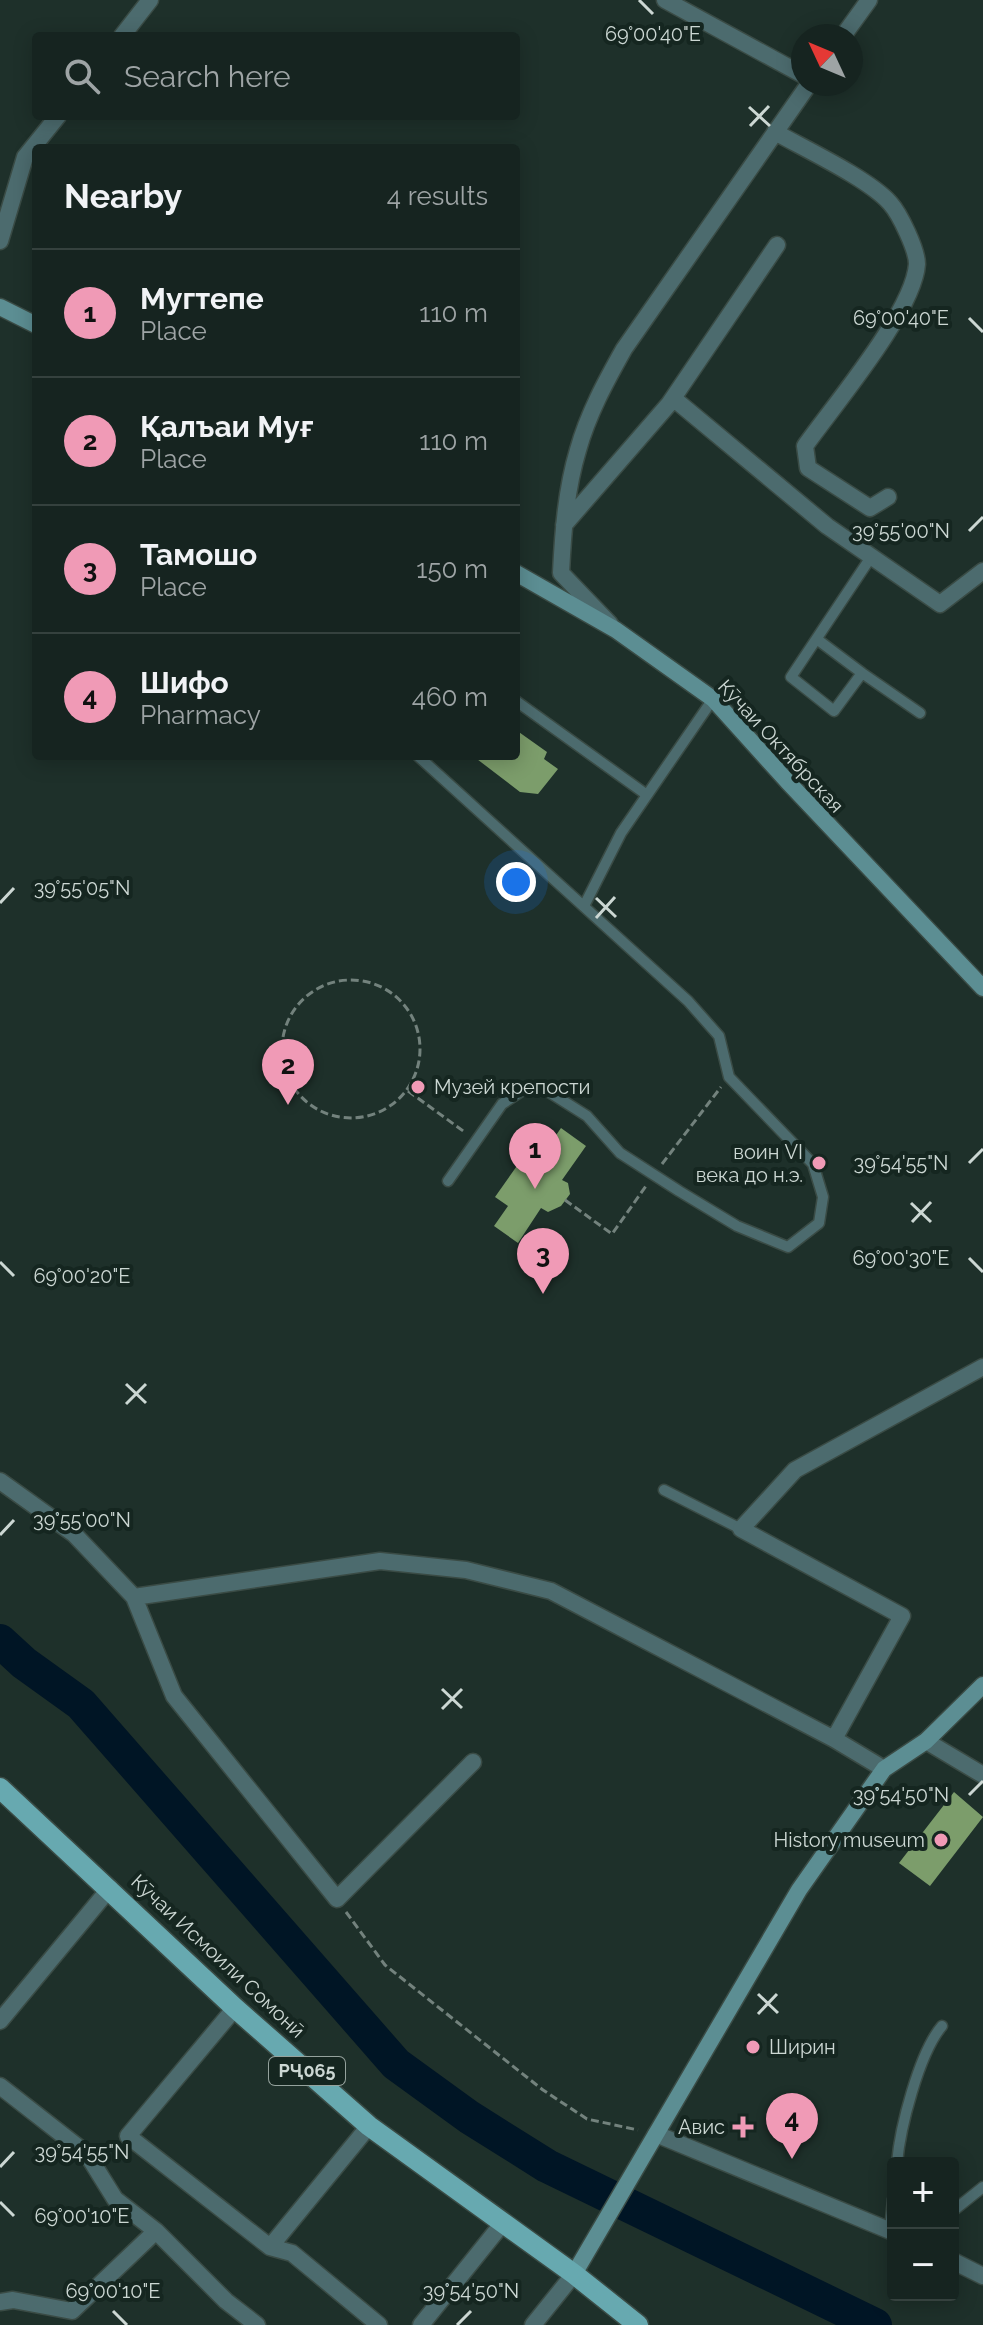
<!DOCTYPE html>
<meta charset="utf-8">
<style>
body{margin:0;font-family:Raleway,sans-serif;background:#23302d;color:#f1f3f6}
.controls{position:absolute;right:24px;bottom:24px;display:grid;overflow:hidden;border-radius:8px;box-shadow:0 4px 20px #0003}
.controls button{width:72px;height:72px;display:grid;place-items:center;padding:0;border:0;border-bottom:2px solid #35413e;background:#162420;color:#f1f3f6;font:40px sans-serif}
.compass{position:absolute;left:791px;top:24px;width:72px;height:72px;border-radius:50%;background:#162420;box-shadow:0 4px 20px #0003;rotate:314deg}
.you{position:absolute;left:516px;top:882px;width:28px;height:28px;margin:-20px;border:6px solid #fff;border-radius:50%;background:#1a73e8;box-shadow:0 0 0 12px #1a73e833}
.badge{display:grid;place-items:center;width:52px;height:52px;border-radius:50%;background:#f09ab6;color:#111;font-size:26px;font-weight:700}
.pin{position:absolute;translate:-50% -66px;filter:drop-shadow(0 2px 4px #0008)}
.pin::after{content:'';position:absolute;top:42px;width:28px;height:24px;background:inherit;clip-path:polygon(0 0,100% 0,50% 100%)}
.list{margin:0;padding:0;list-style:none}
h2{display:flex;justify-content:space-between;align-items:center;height:104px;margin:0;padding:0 32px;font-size:34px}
h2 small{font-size:26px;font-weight:400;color:#9ea4a5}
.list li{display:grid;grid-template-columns:52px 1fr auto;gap:24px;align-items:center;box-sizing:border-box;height:128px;padding:0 32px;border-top:2px solid #35413e}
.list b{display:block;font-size:30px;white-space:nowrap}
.list p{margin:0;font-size:26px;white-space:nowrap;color:#9ea4a5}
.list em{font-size:26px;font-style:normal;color:#9ea4a5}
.icon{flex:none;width:44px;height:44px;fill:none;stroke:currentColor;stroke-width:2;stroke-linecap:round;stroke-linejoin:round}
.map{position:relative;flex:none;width:983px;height:2325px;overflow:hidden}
.search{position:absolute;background:#162420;box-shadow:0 4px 20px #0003;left:32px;top:32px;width:488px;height:88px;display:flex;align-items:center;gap:20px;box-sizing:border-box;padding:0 28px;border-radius:8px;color:#9ea4a5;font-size:30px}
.panel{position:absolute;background:#162420;box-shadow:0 4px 20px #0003;left:32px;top:144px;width:488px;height:616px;border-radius:8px}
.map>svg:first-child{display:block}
</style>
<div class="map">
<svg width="983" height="2325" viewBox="0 0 983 2325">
<rect width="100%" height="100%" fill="#1e302a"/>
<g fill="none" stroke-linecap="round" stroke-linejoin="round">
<path stroke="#001525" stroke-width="34" d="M0,1641L24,1663L81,1704L396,2064L469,2117L547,2166L875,2325"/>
</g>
<path fill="#7c9d6b" d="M516,730L547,752L544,759L558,769L538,794L520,792L473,756H516Z
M561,1128L586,1146L562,1180L568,1183L570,1194L561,1206L548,1212L541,1208L518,1243L494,1226L508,1206L495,1197L531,1146L543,1154Z
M954,1792L983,1817L930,1886L899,1863Z"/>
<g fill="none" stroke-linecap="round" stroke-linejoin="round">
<g stroke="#3a4b45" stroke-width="13">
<path id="lane" d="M871,557L791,677L834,711L862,673L920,713
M818,640L862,673
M516,701L647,795
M418,756L688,1001L719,1036L729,1077L813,1164L823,1197L819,1223L788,1247L737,1226L679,1191L620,1153L587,1116L549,1092L526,1088L502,1104L448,1181
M584,906L621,833L713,699
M664,1490L741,1529
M897,2163C900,2128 919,2053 942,2026
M953,2211L983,2187
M890,2231L893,2199"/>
</g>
<g stroke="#3a4b45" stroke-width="19">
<path id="street" d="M665,0L803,75
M122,36L150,0
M843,36L869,0
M775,132C805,149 869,179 890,203C900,214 917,250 917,264C914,311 834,405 805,446L808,468L870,508L888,497
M0,241L25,157L58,116
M673,398L827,526L940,604L983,571
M564,525L669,404L777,245
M610,624L561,573C563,532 566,490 578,450C588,414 606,381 624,349L809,84
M0,1481L74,1534L134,1597L174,1696L337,1899L473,1762
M134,1597L380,1561L466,1570L551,1591L834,1739L884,1769
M834,1739L902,1616L741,1529L795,1470L983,1367
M926,1741L983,1775
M235,2008L128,2136L270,2247
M0,2021L110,1888
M0,2086L87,2154L115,2199L156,2231L226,2301L257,2325
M369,2126L270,2247L292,2253L379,2325
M656,2134L893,2232
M953,2261L983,2276
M0,2302L13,2300L72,2311
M72,2311L156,2231
M421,2325L502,2224
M533,2325L574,2274"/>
</g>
<g stroke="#3a4b45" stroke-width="19">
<path id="secondary" d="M0,307L36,325
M516,573L616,630L713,699L787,781L983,988
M574,2274L799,1890L884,1769L926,1741L983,1685"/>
</g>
<g stroke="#3a4b45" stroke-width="23">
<path id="primary" d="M0,1788L235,2008L369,2126L574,2274L638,2325"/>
</g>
<path stroke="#73827d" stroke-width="3" stroke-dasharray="8 4" stroke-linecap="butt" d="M282 1049a69 69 0 1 1 138 0a69 69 0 1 1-138 0Z
M408,1091L466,1133
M662,1164L721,1087
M565,1200L612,1234L646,1186
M346,1912L385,1965L543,2090L587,2119L638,2130"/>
<use href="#lane" stroke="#4c6b6e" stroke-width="10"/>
<use href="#street" stroke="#4c6b6e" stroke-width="16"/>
<use href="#secondary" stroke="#5c8e93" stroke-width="16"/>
<use href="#primary" stroke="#67a9b0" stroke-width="20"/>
</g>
<path fill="none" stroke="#ccd7d3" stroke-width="3" d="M639,0L653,14M749,107L770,126M750,126L769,106M969,318L983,332M969,531L983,517M596,898L616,917M0,903L14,888M596,918L615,897M969,1163L983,1149M911,1203L931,1222M912,1222L931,1202M969,1258L983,1272M0,1262L14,1276M126,1384L146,1403M126,1404L146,1384M0,1535L14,1520M442,1689L462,1708M442,1709L462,1689M969,1795L983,1781M758,1994L778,2013M758,2014L777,1994M0,2167L14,2152M0,2202L14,2216M113,2311L127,2325M457,2325L471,2311"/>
<g fill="#f09ab6" stroke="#152620" stroke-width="3">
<circle cx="418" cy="1087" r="8"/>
<circle cx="819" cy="1163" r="8"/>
<circle cx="941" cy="1840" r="8"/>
<circle cx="753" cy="2047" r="8"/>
<path d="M739 2115h8v8h8v8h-8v8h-8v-8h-8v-8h8z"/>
</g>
<g text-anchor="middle" stroke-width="8" stroke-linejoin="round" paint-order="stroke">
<rect fill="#152620" stroke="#95a29d" stroke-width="2" x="269" y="2057" width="76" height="28" rx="6"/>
<g font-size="18" font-weight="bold" fill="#ccd7d3">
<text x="307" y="2077">РҶ065</text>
</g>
<g font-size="20" fill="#ccd7d3" stroke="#152620">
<text transform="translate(781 746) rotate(47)" y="7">Кӯчаи Октябрская</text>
<text transform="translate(218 1956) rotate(43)" y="7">Кӯчаи Исмоили Сомонӣ</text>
</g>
<g font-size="20" fill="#ccd7d3" stroke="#152620" text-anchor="end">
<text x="434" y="1094" text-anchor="start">Музей крепости</text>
<text x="803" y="1159">воин VI<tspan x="803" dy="23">века до н.э.</tspan></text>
<text x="925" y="1847">History museum</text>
<text x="769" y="2054" text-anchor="start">Ширин</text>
<text x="725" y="2134">Авис</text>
</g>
</g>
<g font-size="20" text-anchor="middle" fill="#ccd7d3" stroke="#152620" stroke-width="8" stroke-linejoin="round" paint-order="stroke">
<text x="653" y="41">69°00'40"E</text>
<text x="901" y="325">69°00'40"E</text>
<text x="901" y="538">39°55'00"N</text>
<text x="82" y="895">39°55'05"N</text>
<text x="901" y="1170">39°54'55"N</text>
<text x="901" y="1265">69°00'30"E</text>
<text x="82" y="1283">69°00'20"E</text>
<text x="82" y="1527">39°55'00"N</text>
<text x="901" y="1802">39°54'50"N</text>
<text x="82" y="2159">39°54'55"N</text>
<text x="82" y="2223">69°00'10"E</text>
<text x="471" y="2298">39°54'50"N</text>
<text x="113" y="2298">69°00'10"E</text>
</g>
</svg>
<div class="controls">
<button>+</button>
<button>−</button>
</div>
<svg class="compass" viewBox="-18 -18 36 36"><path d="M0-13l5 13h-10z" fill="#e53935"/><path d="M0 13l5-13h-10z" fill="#9ea4a5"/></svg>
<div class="you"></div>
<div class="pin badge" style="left:535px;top:1189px">1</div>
<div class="pin badge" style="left:288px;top:1105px">2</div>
<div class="pin badge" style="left:543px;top:1294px">3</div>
<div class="pin badge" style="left:792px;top:2159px">4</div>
<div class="search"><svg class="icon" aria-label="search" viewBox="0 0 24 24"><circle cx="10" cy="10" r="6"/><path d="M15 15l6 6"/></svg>Search here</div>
<section class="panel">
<h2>Nearby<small>4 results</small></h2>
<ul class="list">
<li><span class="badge">1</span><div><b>Мугтепе</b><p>Place</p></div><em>110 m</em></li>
<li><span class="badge">2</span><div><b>Қалъаи Муғ</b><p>Place</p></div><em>110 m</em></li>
<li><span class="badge">3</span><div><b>Тамошо</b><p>Place</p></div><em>150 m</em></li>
<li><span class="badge">4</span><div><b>Шифо</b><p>Pharmacy</p></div><em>460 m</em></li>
</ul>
</section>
</div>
